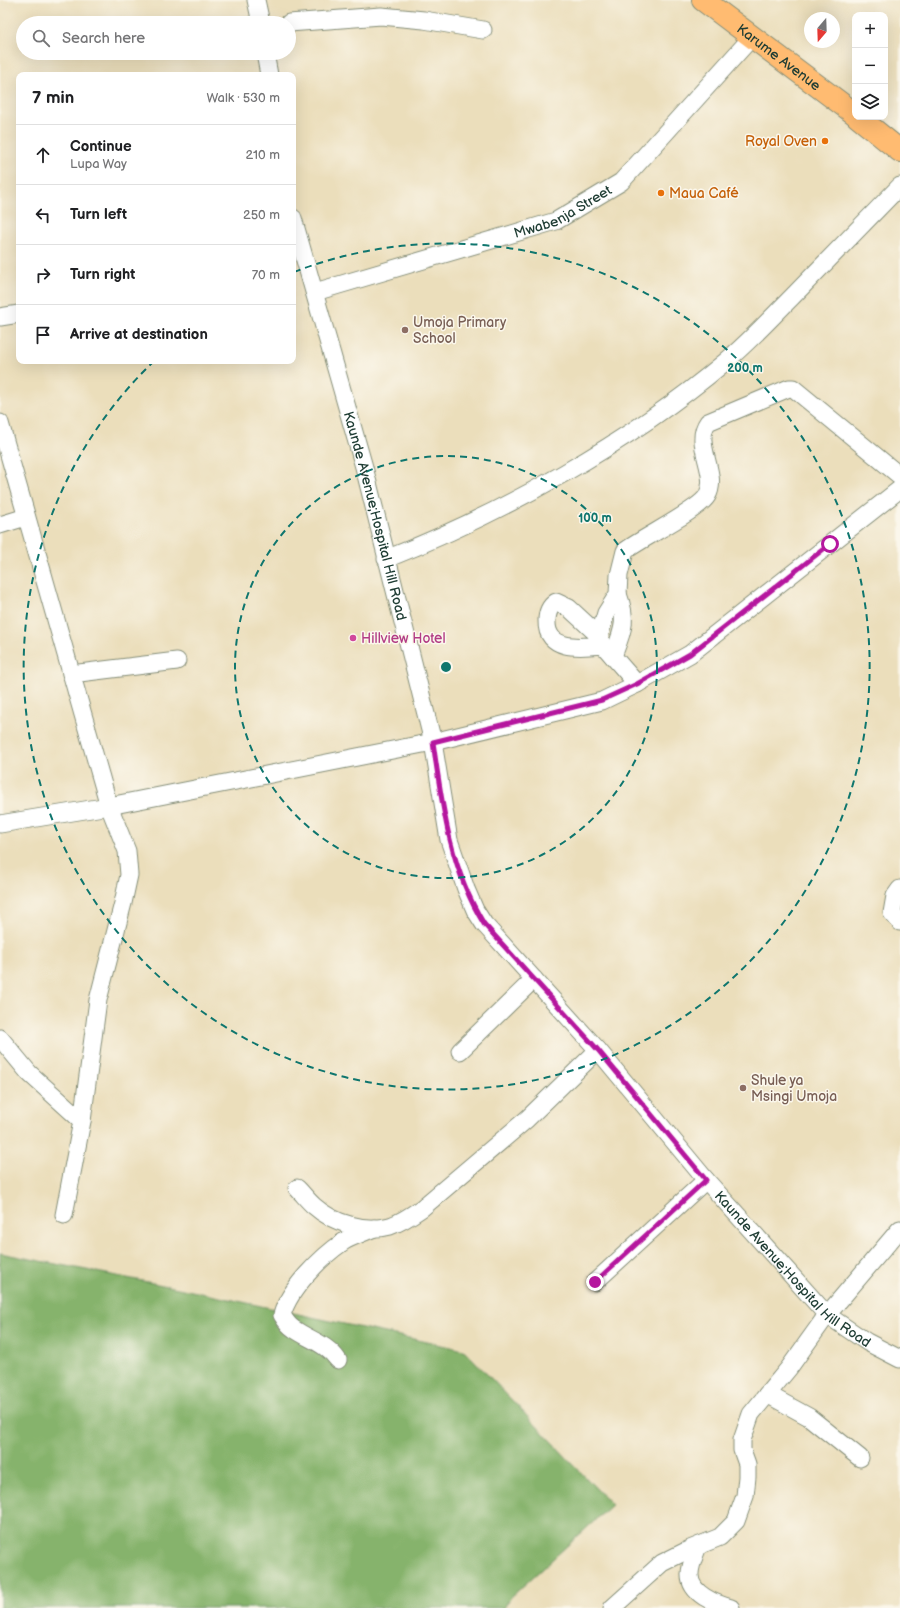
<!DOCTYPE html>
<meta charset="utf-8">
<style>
body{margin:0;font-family:"Balsamiq Sans",sans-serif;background:#f6f6f6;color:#202124}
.controls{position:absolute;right:12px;top:12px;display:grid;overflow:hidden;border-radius:8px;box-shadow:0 4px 16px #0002}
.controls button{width:36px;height:36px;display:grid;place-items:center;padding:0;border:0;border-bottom:1px solid #e0e0e0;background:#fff;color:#202124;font:20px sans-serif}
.compass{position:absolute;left:804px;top:12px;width:36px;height:36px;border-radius:50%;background:#fff;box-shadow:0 4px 16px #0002;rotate:199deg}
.stop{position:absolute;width:12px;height:12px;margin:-9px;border:3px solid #b5179e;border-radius:50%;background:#fff}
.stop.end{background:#b5179e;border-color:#fff;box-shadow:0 1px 4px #0008}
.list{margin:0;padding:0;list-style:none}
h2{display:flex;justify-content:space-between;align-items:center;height:52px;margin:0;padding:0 16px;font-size:17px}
h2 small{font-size:13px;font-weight:400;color:#757577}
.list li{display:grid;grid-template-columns:26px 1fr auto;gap:12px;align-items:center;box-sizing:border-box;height:60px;padding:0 16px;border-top:1px solid #e0e0e0}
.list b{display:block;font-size:15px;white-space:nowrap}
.list p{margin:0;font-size:13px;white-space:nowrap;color:#757577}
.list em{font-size:13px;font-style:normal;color:#757577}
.icon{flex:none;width:22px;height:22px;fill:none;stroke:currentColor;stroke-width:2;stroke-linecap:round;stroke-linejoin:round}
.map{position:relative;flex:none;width:900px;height:1608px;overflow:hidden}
.search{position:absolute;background:#fff;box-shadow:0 4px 16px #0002;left:16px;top:16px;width:280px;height:44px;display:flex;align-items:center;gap:10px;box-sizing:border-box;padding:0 14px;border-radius:22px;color:#757577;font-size:15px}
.panel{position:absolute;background:#fff;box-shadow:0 4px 16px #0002;left:16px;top:72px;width:280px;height:292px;border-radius:8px}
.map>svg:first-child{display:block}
</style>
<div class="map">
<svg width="900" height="1608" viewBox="0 0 900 1608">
<rect width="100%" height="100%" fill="#fbf7ec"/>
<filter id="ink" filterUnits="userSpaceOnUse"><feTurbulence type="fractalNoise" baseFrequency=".025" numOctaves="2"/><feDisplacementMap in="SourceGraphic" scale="8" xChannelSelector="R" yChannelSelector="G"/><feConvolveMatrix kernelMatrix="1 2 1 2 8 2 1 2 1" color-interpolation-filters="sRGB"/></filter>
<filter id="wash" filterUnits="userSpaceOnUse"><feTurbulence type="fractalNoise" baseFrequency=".012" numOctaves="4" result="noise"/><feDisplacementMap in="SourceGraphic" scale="16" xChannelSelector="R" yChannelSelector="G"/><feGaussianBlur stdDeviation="0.9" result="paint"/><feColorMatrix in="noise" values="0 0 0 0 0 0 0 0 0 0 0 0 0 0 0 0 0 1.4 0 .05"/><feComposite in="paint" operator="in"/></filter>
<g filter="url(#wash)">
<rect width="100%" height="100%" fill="#ebdebb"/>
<path fill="#86b36c" stroke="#527850" d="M0,1253L178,1288L464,1350L612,1505L511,1597L504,1608H0Z"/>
</g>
<g filter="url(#ink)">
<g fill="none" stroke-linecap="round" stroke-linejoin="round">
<g stroke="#858e78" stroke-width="19">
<g id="minor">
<path d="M256,0L261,23"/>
<path d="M289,23L381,16L424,20L483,30"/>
<path d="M265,53L269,75"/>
<path id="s1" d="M293,218L364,467L433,742L449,840L466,889L475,910L484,924L598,1050L706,1180L827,1315L867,1342L900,1359"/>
<path id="s2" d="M315,292L556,221L621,182L752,37"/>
<path d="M0,317L19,314"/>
<path d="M0,423L109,806L127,851L129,875L123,903L98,1000L82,1121L64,1215"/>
<path d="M0,525L26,517"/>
<path d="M386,559C503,513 629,443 725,362C749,342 770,319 792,297C828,260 864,223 900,186"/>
<path d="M599,637L606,613L618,594L619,575L625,551C642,538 699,510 707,496C720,474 692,444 708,422L789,388H793L900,476"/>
<path d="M603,645C582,647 546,652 547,621C547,613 550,606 556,602L569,608L595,632L603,645L637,684"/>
<path d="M613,656C623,630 628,621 618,594"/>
<path d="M71,674L177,661"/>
<path d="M0,824L109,806L433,742L602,701L637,684L690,654L900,489"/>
<path d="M900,889L895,896L892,913L900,922"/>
<path d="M0,1038L29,1073L82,1121"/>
<path d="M460,1051L534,979"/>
<path d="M297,1188C303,1194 308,1201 314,1206C333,1223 365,1233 390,1226C402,1222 412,1215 422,1208L527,1119L598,1050"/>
<path d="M595,1282L706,1180"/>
<path d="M338,1360C327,1344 310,1340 294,1329C289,1326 285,1320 282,1315C289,1289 321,1257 343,1242C352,1236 364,1233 374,1228"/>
<path d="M767,1394L809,1417L860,1458"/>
<path d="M698,1546C695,1555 690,1565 690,1574C689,1594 716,1604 731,1608"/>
<path d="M612,1608L662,1563L690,1549L720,1537L736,1521L745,1496L747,1477V1464L742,1450V1440L751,1414L789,1368L827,1315L900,1229"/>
</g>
</g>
<g stroke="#858e78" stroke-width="24">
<g id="major">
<path id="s3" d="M703,0L855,114"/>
<path d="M858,117L900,151"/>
</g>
</g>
<use href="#minor" stroke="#fff" stroke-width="17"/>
<use href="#major" stroke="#ffbb71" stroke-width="22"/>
</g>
</g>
<g fill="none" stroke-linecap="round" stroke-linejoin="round" filter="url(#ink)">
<path stroke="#b5179e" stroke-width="5" d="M595,1282L706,1180L598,1050L484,924C450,869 442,805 433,742L602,700L637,684L690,654L830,544"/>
</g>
<g fill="none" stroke="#0f766e" stroke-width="2" stroke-dasharray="7 5">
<circle cx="446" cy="667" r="211"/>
<path d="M294 272A423 423 0 1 1 152 363"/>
</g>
<g fill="#e8710a" stroke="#fbf7ec" stroke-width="1.5">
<circle cx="825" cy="141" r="4"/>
<circle cx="661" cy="193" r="4"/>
</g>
<g fill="#8d6e63" stroke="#fbf7ec" stroke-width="1.5">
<circle cx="405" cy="330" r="4"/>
<circle cx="743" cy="1088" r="4"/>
</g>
<circle fill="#d1479c" stroke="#fbf7ec" stroke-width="1.5" cx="353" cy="638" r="4"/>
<g text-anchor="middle" stroke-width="3" stroke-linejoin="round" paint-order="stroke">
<g font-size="14" fill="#1f3d34" stroke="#fbf7ec">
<text dy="5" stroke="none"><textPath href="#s3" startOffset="95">Karume Avenue</textPath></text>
<text dy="5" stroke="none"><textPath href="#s2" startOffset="261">Mwabenja Street</textPath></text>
<text dy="5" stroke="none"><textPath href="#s1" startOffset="309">Kaunde Avenue;Hospital Hill Road</textPath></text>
<text dy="5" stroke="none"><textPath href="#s1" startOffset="1197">Kaunde Avenue;Hospital Hill Road</textPath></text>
</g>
<g font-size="14" fill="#c56008" stroke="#fbf7ec" text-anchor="end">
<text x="817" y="146">Royal Oven</text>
<text x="669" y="198" text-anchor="start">Maua Café</text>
</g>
<g font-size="14" fill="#785e54" stroke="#fbf7ec" text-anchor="start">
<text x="413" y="327">Umoja Primary<tspan x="413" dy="16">School</tspan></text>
<text x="751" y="1085">Shule ya<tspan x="751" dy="16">Msingi Umoja</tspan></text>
</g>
<g font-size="14" fill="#b23c85" stroke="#fbf7ec" text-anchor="start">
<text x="361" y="643">Hillview Hotel</text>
</g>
</g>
<circle cx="446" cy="667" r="6" fill="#0f766e" stroke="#fbf7ec" stroke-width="2"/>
<g font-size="12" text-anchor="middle" font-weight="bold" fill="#0f766e" stroke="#fbf7ec" stroke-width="3" stroke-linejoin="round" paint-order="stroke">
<text x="745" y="372">200 m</text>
<text x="595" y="522">100 m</text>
</g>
</svg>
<div class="controls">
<button>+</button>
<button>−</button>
<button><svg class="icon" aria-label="layers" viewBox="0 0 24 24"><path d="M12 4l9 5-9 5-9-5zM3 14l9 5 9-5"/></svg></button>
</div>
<svg class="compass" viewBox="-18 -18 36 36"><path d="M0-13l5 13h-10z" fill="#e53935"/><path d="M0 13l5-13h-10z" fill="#757577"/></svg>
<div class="stop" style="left:830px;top:544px"></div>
<div class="stop end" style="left:595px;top:1282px"></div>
<div class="search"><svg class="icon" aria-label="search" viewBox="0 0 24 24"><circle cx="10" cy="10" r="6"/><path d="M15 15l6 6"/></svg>Search here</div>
<section class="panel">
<h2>7 min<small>Walk · 530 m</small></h2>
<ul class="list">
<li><svg class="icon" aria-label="ahead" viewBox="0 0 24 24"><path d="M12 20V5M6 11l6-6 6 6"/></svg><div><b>Continue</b><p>Lupa Way</p></div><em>210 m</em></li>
<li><svg class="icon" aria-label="left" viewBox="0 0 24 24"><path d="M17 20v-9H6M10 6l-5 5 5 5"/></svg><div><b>Turn left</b></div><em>250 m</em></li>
<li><svg class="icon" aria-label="right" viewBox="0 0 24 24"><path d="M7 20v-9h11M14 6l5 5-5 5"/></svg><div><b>Turn right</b></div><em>70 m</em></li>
<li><svg class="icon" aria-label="arrive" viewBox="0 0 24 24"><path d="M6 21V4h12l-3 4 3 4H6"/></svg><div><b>Arrive at destination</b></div></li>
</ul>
</section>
</div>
